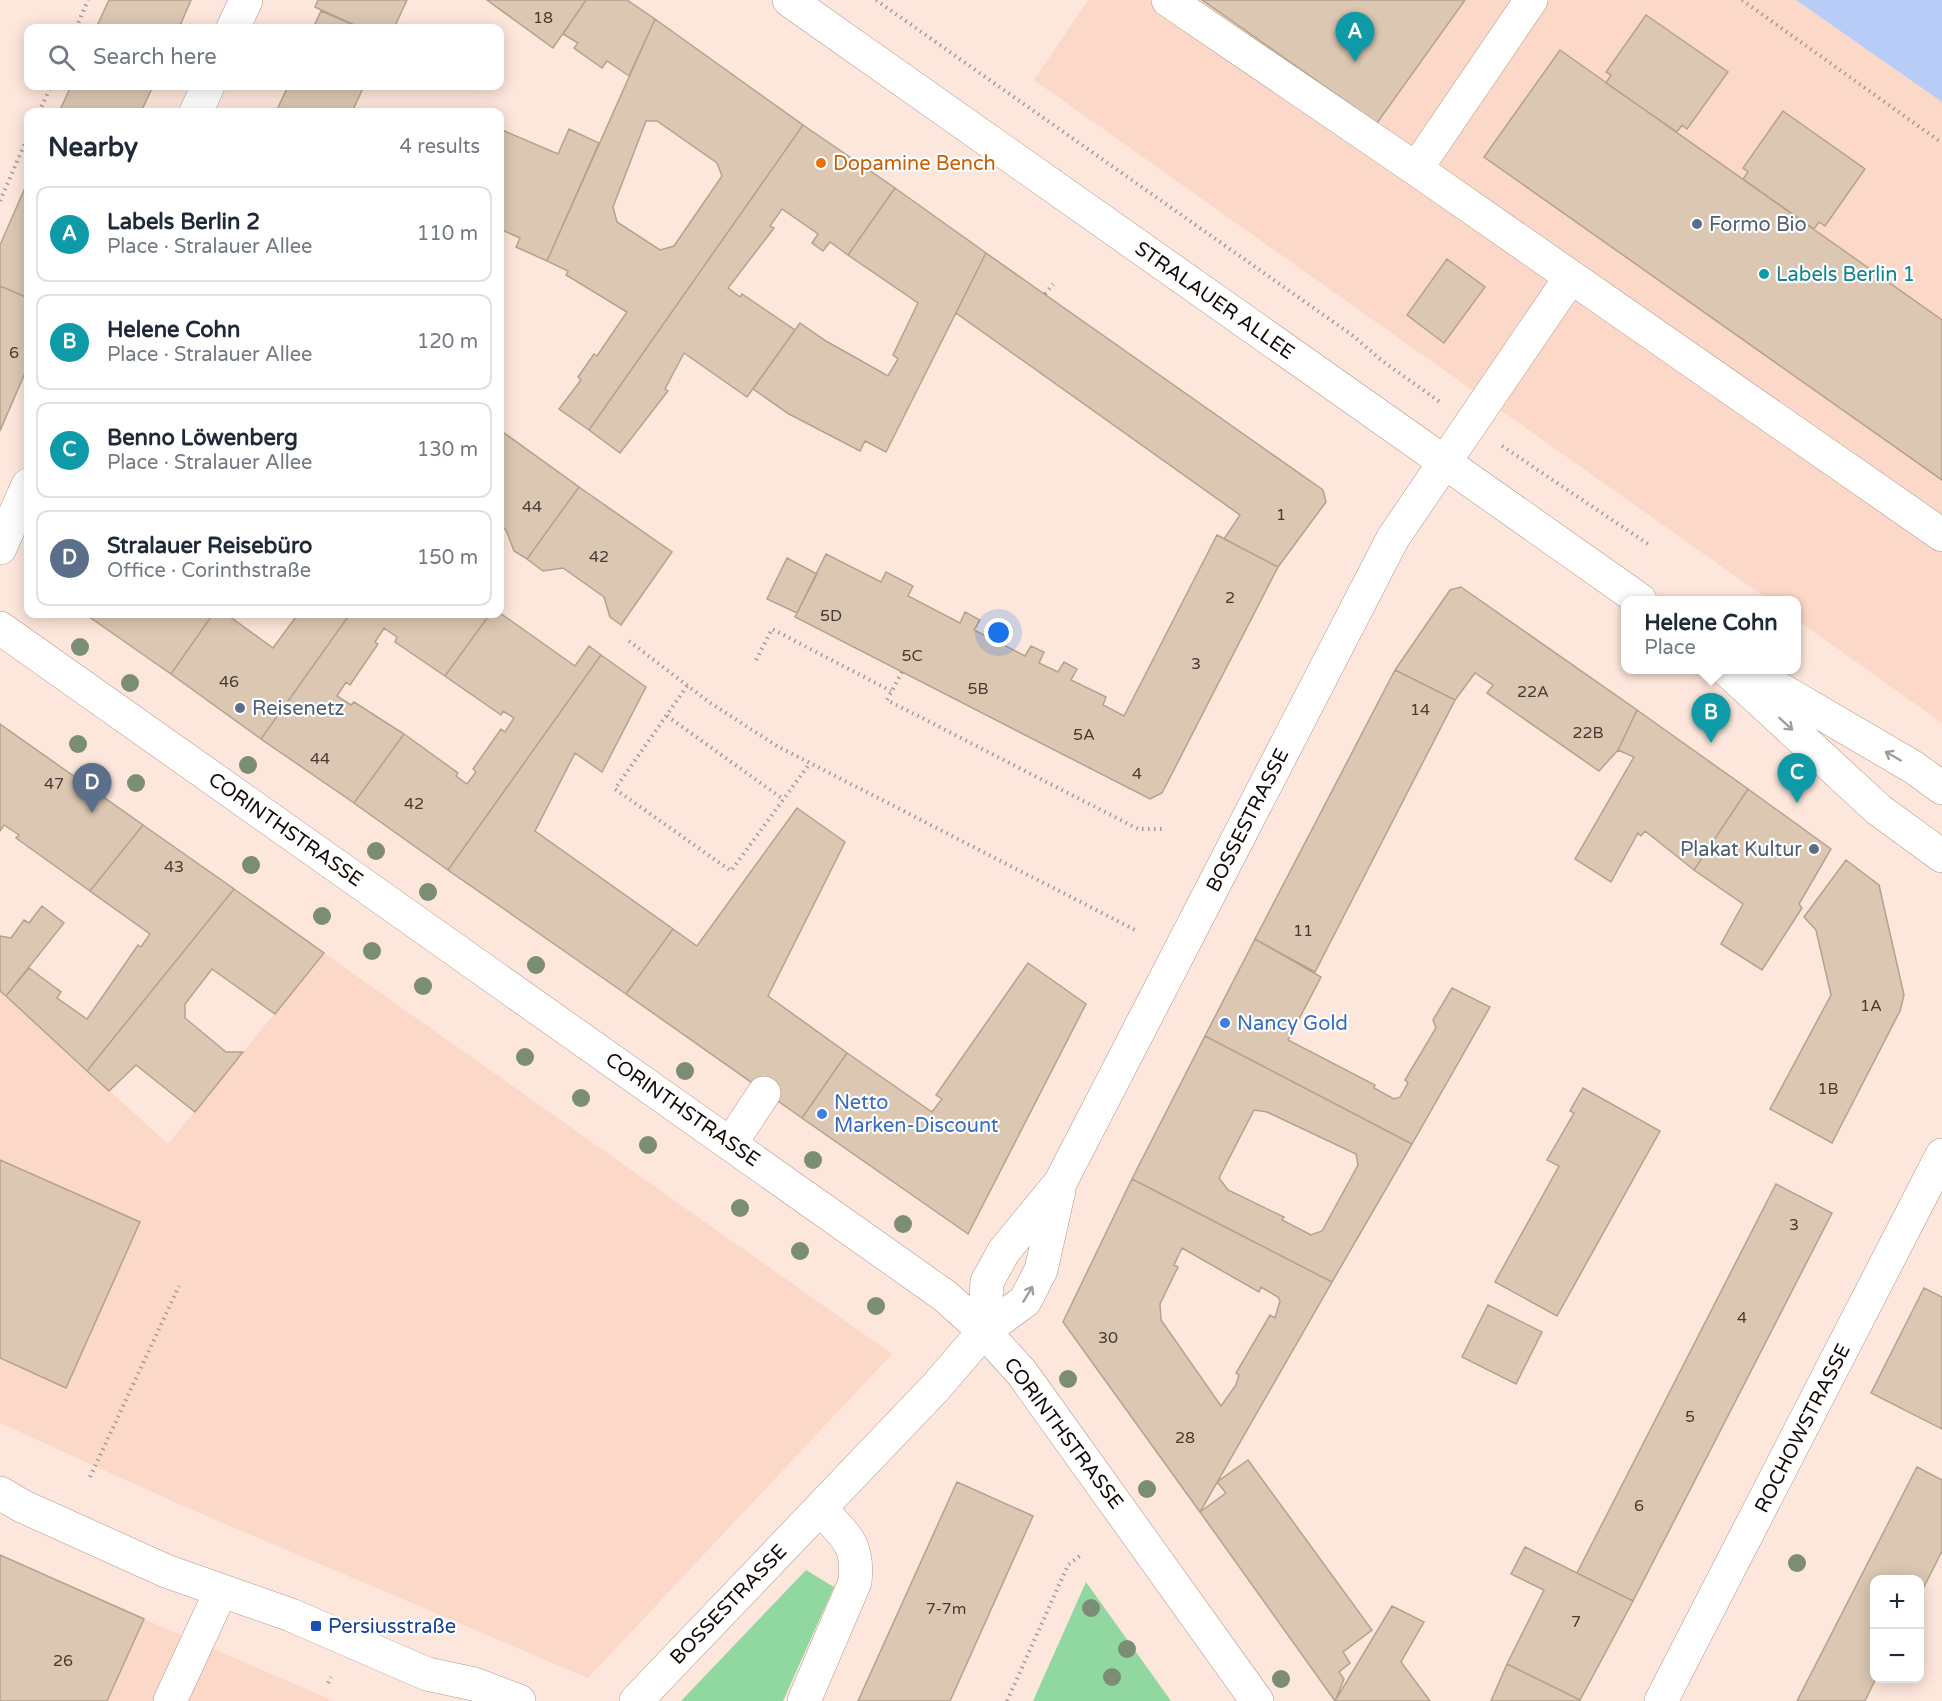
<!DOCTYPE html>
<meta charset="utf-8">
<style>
body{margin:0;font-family:"Varela Round",sans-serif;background:#f2f2f3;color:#1f2937}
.controls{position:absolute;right:18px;bottom:18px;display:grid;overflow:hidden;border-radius:12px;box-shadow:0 3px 15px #0003}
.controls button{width:54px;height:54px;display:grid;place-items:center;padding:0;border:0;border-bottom:2px solid #e0e1e3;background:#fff;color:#1f2937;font:30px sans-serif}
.you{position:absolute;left:999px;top:633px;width:21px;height:21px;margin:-15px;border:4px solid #fff;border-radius:50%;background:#1a73e8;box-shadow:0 0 0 9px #1a73e833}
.badge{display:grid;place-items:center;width:39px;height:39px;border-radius:50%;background:#ea580c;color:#fff;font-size:20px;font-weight:700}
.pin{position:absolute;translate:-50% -50px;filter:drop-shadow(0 2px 3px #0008)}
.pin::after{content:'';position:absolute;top:32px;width:21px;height:18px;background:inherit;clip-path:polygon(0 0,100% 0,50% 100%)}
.popup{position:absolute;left:1621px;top:596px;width:180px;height:78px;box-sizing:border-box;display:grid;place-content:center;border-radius:12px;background:#fff;filter:drop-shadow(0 2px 4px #0005);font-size:20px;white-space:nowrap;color:#747a83}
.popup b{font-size:22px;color:#1f2937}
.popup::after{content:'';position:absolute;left:50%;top:100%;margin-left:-12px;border:12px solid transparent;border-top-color:#fff}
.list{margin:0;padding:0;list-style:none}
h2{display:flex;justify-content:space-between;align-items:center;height:78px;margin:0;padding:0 24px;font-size:26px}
h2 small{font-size:20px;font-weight:400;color:#747a83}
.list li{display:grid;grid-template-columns:39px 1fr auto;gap:18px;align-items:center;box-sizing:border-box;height:96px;margin:0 12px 12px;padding:0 12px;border:2px solid #e0e1e3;border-radius:12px}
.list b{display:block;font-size:22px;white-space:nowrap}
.list p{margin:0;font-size:20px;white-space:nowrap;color:#747a83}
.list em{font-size:20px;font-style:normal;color:#747a83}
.icon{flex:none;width:33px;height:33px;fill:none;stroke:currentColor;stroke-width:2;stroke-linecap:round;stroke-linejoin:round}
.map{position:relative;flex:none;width:1942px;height:1701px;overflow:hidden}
.search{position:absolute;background:#fff;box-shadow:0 3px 15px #0003;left:24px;top:24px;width:480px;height:66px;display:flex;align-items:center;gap:15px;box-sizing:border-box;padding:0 21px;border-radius:12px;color:#747a83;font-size:22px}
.panel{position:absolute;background:#fff;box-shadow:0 3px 15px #0003;left:24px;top:108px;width:480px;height:510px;border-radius:12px}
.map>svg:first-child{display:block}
</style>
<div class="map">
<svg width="1942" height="1701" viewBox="0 0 1942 1701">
<rect width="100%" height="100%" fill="#fde6db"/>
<path fill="#fcd8c8" d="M1088,0H1796L1942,102V723L1797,620L1796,600H1769L1034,80Z
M324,953L892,1354L588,1678L181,1505L0,1423V991L168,1144Z
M0,1555L144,1619L334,1701H0Z"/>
<path fill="#91d8a0" d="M806,1570L834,1587L783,1701H681Z
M1086,1582L1171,1701H1033Z"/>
<path fill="#b7cdf8" d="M1796,0H1942V102Z"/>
<path fill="#dbc7b2" stroke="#b5a28d" stroke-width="1.5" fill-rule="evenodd" d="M109,0H191L179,28H96Z
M318,0H407L394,28H361L315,7Z
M487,0H586L553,48Z
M586,0H627L655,19L629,76L607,61L602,68L574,48L578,43L563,34Z
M1202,0H1465L1377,123Z
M321,11L361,28H313Z
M1646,15L1728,72L1687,129L1682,125L1677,132L1606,83L1611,75L1606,72Z
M655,19L803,125L589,430L559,409L581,380L578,377L594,354L597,356L627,312L566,275L568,271L547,261ZM646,121H657L717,163L722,176L674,246L660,250L617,222L613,207Z
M1560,50L1942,320V480L1484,157Z
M71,86H153L141,112H59Z
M288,86H364L352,112H276Z
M1783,111L1865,169L1825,226L1819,222L1814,229L1743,179L1748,172L1743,168Z
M803,125L895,188L848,255L830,242L823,251L812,243L818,234L782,209L770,226L774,228L728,288L740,297L742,294L795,330L747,397L684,353L665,389L668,391L620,453L589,430Z
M500,129L558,154L569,129L599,143L547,261L516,247L520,238L500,229Z
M28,181V298L0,286V245Z
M895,188L986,253L886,452L865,441L860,451L789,414L753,389L800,323L826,341L888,376L898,359L893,355L918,303L848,255Z
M986,253L1323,490L1326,502L1278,567L1224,539L1240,515L956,313Z
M1447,259L1485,287L1444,343L1407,315Z
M0,286L28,298V366L0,431Z
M500,430L579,487L527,559L514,551L506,530L500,525Z
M579,487L672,552L621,625L610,617L604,597L563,568L543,571L527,559Z
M1217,535L1278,567L1162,793L1150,799L795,617L826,554L881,582L886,572L913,586L908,596L960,623L965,612L980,620L974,630L1025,656L1031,646L1044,652L1039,663L1058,672L1064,662L1077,669L1071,680L1106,697L1103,705L1124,716Z
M787,558L817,574L797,613L767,599Z
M1461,587L1637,710L1618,750L1599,771L1487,693L1493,685L1475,673L1455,700L1395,670L1450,590Z
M500,613L575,666L589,646L601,655L448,870L354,803L404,734L458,773L456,776L467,784L476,772L473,769L501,729L505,732L514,718L503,711L501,715L445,676L490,614Z
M85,614H213L171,674Z
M213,614H226L273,648L298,614H350L261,739L171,674Z
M350,614H490L445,676L395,642L397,637L384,628L375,642L378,644L350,685L346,682L337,696L351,705L354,702L404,734L354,803L261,739Z
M601,655L646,687L602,772L575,753L535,831L673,929L626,994L448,870Z
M1395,670L1455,700L1315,972L1255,939Z
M1637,710L1748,789L1694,870L1645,831L1641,836L1638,833L1611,882L1575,859L1634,757L1618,750Z
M0,724L143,825L90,891L16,838L19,835L4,825L0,831Z
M1748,789L1831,849L1799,904L1802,908L1762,970L1721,944L1743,904L1694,870Z
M797,808L845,842L768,996L847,1053L802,1118L626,994L673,929L697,946Z
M143,825L234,889L87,1071L6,996L29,968L61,992L57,998L87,1019L138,945L141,947L150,934L90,891Z
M1846,860L1879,885L1904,995L1900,1011L1832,1143L1770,1109L1831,995L1816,930L1804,917Z
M234,889L324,953L275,1014L212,969L185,1004V1018L226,1052H243L195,1112L136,1065L109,1091L87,1071Z
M42,906L64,923L6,996L0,991V936L11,938L24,920L29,923Z
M1255,939L1321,977L1288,1040L1375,1085L1374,1088L1394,1099L1400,1097L1408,1083L1405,1080L1436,1028L1433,1020L1452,988L1490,1007L1412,1144L1205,1036Z
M1028,963L1086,1004L968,1234L802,1118L847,1053L932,1112L942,1099L936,1095Z
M1205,1036L1412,1144L1332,1282L1132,1179ZM1254,1110L1267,1112L1356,1154L1358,1165L1322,1231L1311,1235L1282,1220L1284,1217L1228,1190L1219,1178Z
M1583,1088L1660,1131L1557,1316L1495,1282L1559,1166L1547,1160L1574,1113L1570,1111Z
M0,1160L140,1222L66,1388L0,1358Z
M1132,1179L1332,1282L1200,1512L1063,1322ZM1182,1248L1259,1292L1261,1287L1278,1297L1280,1301L1275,1318L1270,1315L1236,1373L1239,1375L1236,1385L1221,1406L1161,1320L1160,1304L1178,1267L1174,1265Z
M1776,1184L1832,1213L1633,1601L1577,1573Z
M1924,1288L1942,1297V1429L1871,1393Z
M1488,1305L1542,1332L1516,1384L1462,1357Z
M1248,1460L1372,1630L1343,1652L1350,1663L1339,1672L1344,1679L1335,1701L1200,1512L1226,1493L1217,1482Z
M1917,1467L1942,1480V1551L1920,1595V1580H1874L1876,1678L1865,1701H1797Z
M957,1482L1033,1516L950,1701H858Z
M1525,1547L1633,1601L1580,1700L1507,1664L1544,1590L1511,1574Z
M0,1555L144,1619L107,1701H0Z
M1392,1606L1424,1622L1401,1662L1430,1701H1335Z
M1507,1664L1580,1700L1579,1701H1491Z"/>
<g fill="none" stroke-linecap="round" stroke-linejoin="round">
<g stroke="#b2978b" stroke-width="34">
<path id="minor" d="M1168,0L1416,169L1942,535
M233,28L246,0
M196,112L208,86
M1416,169L1531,0
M0,548L28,485
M0,628L945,1296L984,1331L1022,1373L1257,1701
M731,1143L764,1093
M984,1331L987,1282L1004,1251L1060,1183L1393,538L1570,278
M0,1493L22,1506L166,1571L291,1615L427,1674L474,1684L519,1701
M170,1701L221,1591
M636,1701L936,1387L984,1331L1025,1301L1041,1270L1059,1190
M804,1701L855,1582C859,1542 845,1537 821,1509
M1661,1701L1942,1155"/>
</g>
<g stroke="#b2978b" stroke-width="34">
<path id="major" d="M789,0L1640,600
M1727,670L1879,810L1942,856
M1749,671L1913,767L1942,788"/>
</g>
<path stroke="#ac9a91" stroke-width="4" stroke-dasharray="1.5 4.5" stroke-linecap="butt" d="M876,0L1352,335L1381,360L1440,402
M1742,0L1942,143
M76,28L88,0
M39,112L51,86
M0,201L28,136
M1045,294L1053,284
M1502,446L1651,546
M629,641L709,702L777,746L1137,931
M756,660L772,629L891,691
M902,672L887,700L1138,829H1166
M687,686L615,789L731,871L810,763
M667,716L783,799
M90,1477L179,1286
M328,1683L331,1677
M1007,1701L1068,1565L1081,1555"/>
<use href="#minor" stroke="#fff" stroke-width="33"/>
<use href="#major" stroke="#fff" stroke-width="33"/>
</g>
<g fill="#7b8d75">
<circle cx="80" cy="647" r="9"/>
<circle cx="130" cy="683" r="9"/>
<circle cx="78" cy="744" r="9"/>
<circle cx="248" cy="765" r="9"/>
<circle cx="136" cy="783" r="9"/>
<circle cx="376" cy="851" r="9"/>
<circle cx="251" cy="865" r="9"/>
<circle cx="428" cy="892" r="9"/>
<circle cx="322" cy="916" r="9"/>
<circle cx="372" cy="951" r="9"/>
<circle cx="536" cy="965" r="9"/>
<circle cx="423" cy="986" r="9"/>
<circle cx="525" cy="1057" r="9"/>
<circle cx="685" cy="1071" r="9"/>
<circle cx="581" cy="1098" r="9"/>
<circle cx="648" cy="1145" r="9"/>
<circle cx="813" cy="1160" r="9"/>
<circle cx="740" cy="1208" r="9"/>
<circle cx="903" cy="1224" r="9"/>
<circle cx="800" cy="1251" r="9"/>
<circle cx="876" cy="1306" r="9"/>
<circle cx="1068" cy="1379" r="9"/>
<circle cx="1147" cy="1489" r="9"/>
<circle cx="1797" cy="1563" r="9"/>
<circle cx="1091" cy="1608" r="9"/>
<circle cx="1127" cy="1649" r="9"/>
<circle cx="1112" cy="1677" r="9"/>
<circle cx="1281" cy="1679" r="9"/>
</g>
<defs><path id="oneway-shaft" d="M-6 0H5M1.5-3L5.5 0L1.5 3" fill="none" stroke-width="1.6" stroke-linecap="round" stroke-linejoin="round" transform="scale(1.5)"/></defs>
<g stroke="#a19d9c">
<use href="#oneway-shaft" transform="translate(1786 724) rotate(43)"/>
<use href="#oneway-shaft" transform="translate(1893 756) rotate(-150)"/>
<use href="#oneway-shaft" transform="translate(1028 1294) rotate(-59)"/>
</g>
<circle fill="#e8710a" stroke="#fff" stroke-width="2" cx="821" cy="163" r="6"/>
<g fill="#5c6f8a" stroke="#fff" stroke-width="2">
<circle cx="1697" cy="224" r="6"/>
<circle cx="240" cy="708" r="6"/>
<circle cx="1814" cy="849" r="6"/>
</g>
<circle fill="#0f9aa8" stroke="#fff" stroke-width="2" cx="1764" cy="274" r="6"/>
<g fill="#3f7fe0" stroke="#fff" stroke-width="2">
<circle cx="1225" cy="1023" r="6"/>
<circle cx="822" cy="1114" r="6"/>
</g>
<rect fill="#1a4fb4" stroke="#fff" stroke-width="2" x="310" y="1620" width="12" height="12" rx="3"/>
<g text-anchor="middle" stroke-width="4.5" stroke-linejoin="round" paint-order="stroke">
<g font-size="16" fill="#463a32">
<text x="543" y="23">18</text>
<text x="14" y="358">6</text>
<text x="532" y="512">44</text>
<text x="1281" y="520">1</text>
<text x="599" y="562">42</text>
<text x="1230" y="603">2</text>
<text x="831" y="621">5D</text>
<text x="912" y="661">5C</text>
<text x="1196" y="669">3</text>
<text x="229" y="687">46</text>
<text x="978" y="694">5B</text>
<text x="1533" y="697">22A</text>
<text x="1420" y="715">14</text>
<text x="1588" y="738">22B</text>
<text x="1084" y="740">5A</text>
<text x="320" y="764">44</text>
<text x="1137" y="779">4</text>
<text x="54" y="789">47</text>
<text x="414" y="809">42</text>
<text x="174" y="872">43</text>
<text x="1303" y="936">11</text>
<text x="1871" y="1011">1A</text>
<text x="1828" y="1094">1B</text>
<text x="1794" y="1230">3</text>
<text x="1742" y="1323">4</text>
<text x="1108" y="1343">30</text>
<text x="1690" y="1422">5</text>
<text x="1185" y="1443">28</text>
<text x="1639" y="1511">6</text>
<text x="946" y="1614">7-7m</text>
<text x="1576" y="1627">7</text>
<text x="63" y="1666">26</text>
</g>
<g font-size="20" fill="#c56008" stroke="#fff" text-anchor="start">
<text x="833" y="170">Dopamine Bench</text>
</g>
<g font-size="20" fill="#4e5e75" stroke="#fff" text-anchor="start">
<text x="1709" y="231">Formo Bio</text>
<text x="252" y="715">Reisenetz</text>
<text x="1802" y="856" text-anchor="end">Plakat Kultur</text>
</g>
<g font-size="20" fill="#0d838f" stroke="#fff" text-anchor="start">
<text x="1776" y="281">Labels Berlin 1</text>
</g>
<g font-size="20" fill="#140b07" stroke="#fff">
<text transform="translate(1215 300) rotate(35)" y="7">STRALAUER ALLEE</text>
<text transform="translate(1247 820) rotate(-63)" y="7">BOSSESTRASSE</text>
<text transform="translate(286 829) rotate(35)" y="7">CORINTHSTRASSE</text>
<text transform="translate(683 1109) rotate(35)" y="7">CORINTHSTRASSE</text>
<text transform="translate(1802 1428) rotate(-63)" y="7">ROCHOWSTRASSE</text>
<text transform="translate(1064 1433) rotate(53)" y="7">CORINTHSTRASSE</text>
<text transform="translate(728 1604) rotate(-46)" y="7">BOSSESTRASSE</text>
</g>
<g font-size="20" fill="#366cbe" stroke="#fff" text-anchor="start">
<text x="1237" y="1030">Nancy Gold</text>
<text x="834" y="1109">Netto<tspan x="834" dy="23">Marken-Discount</tspan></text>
</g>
<g font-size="20" fill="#164399" stroke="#fff" text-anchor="start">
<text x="328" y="1633">Persiusstraße</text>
</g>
</g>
</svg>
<div class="controls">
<button>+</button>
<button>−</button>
</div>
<div class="you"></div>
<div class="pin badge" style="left:1355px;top:62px;background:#0f9aa8">A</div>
<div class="pin badge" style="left:1711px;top:743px;background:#0f9aa8">B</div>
<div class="popup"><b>Helene Cohn</b>Place</div>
<div class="pin badge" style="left:1797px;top:803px;background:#0f9aa8">C</div>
<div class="pin badge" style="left:92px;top:813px;background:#5c6f8a">D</div>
<div class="search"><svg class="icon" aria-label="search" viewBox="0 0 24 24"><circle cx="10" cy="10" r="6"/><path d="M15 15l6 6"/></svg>Search here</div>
<section class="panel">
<h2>Nearby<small>4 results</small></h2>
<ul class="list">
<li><span class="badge" style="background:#0f9aa8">A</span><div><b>Labels Berlin 2</b><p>Place · Stralauer Allee</p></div><em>110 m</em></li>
<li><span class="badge" style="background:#0f9aa8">B</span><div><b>Helene Cohn</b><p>Place · Stralauer Allee</p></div><em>120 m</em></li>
<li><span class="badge" style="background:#0f9aa8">C</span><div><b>Benno Löwenberg</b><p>Place · Stralauer Allee</p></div><em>130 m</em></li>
<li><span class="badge" style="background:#5c6f8a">D</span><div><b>Stralauer Reisebüro</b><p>Office · Corinthstraße</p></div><em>150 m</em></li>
</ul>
</section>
</div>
